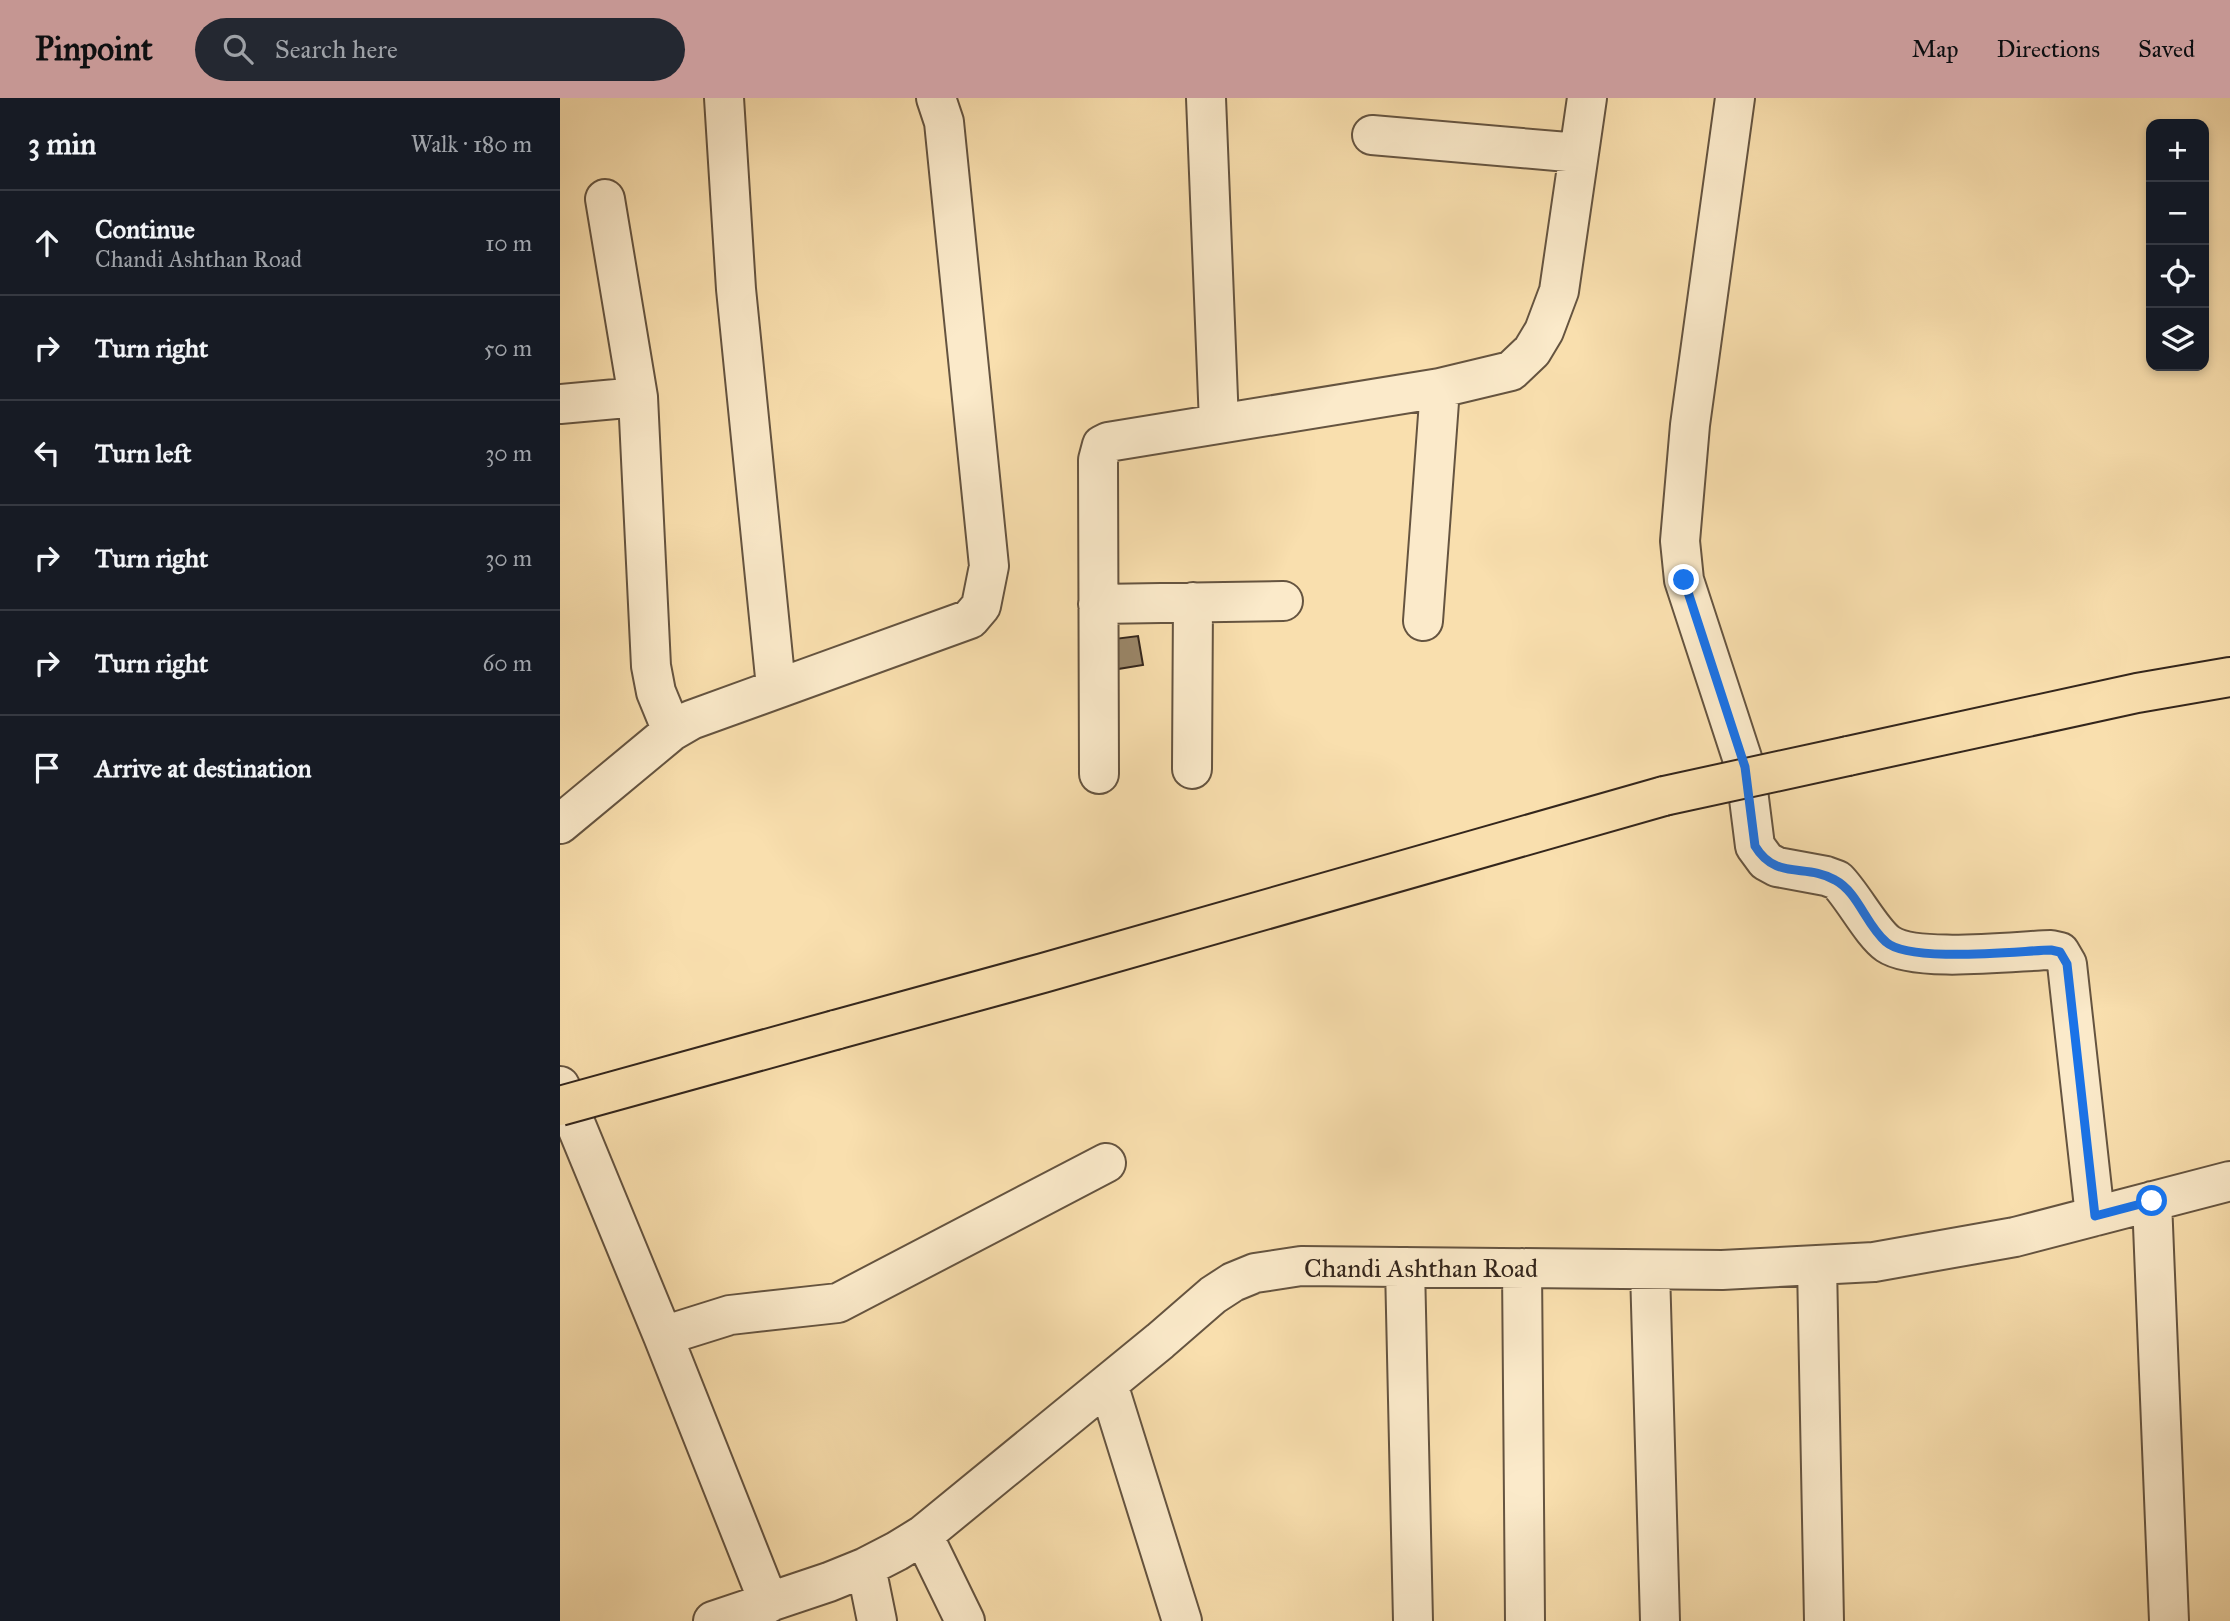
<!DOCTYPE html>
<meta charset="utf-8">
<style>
body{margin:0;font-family:"IM FELL Great Primer",serif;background:#242831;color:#f1f3f6}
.controls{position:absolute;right:21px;top:21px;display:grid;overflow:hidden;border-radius:14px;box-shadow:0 4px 10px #0003}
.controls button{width:63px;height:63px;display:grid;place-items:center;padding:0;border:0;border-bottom:2px solid #363941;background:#171b24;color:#f1f3f6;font:35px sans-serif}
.stop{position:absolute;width:21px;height:21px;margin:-16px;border:5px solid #1a73e8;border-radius:50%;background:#fff}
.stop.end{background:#1a73e8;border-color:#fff;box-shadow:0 2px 7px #0008}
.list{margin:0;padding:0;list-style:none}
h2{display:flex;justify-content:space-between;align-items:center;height:91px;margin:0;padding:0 28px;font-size:30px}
h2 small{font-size:23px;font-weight:400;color:#9ea1a6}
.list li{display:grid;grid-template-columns:46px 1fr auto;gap:21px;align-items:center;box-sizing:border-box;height:105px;padding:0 28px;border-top:2px solid #363941}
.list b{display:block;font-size:26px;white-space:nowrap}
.list p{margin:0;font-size:23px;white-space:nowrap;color:#9ea1a6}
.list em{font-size:23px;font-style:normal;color:#9ea1a6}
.icon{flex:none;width:38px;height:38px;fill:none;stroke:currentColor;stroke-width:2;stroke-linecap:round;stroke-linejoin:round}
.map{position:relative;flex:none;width:1670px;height:1523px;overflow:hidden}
header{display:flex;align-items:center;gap:42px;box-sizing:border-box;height:98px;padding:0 35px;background:#c59692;color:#111}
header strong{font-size:33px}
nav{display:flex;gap:38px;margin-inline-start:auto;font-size:24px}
.search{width:490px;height:63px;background:#242831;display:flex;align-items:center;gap:18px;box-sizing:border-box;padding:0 24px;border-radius:38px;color:#9ea1a6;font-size:26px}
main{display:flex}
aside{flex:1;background:#171b24}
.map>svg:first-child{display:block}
</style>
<header>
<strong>Pinpoint</strong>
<div class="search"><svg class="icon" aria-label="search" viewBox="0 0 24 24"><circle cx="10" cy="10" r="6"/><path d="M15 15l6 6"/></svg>Search here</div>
<nav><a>Map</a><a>Directions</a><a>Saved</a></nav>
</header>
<main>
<aside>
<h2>3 min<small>Walk · 180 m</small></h2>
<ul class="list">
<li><svg class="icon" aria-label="ahead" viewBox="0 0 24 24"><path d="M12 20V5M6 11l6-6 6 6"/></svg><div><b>Continue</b><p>Chandi Ashthan Road</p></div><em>10 m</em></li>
<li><svg class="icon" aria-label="right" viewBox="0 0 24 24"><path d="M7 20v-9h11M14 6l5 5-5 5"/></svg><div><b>Turn right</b></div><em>50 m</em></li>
<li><svg class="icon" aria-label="left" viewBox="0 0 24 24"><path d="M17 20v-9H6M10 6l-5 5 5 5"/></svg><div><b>Turn left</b></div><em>30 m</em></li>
<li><svg class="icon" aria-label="right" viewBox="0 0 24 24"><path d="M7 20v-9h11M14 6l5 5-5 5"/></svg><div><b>Turn right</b></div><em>30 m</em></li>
<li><svg class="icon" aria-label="right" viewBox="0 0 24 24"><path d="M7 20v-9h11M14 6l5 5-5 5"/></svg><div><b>Turn right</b></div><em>60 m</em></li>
<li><svg class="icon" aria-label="arrive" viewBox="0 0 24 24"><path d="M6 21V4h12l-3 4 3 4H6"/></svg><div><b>Arrive at destination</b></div></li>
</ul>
</aside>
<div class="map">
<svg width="1670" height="1523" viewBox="0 0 1670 1523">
<rect width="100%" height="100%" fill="#f9dfae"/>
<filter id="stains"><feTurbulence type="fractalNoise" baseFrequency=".00286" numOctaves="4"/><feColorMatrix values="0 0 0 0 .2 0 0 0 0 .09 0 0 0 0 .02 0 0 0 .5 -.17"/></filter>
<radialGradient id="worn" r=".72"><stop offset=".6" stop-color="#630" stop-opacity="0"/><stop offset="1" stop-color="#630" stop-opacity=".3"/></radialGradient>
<path fill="#9a8668" stroke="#34261c" stroke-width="2" d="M578,538L583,567L558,571L554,541Z"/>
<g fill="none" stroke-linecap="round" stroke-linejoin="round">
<g stroke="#655440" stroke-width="42">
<path id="minor" d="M164,0L176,191L216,589
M646,0L659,325
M1175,0L1130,327L1120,443L1124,482L1185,669L1195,748L1206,763L1217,769L1266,778L1277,782C1293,798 1312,835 1328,846C1356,865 1455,853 1491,852L1500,854L1507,866L1535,1118
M812,37L1019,55
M45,101L78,299L91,568L96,594L112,633
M0,306L78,299
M538,506L723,503
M863,523L880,290
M632,671L633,504
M539,676L538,362L542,347L548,344L880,290L951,273L972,253L984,233L999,193L1027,0
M0,726L112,633L131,622L410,521L421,508L429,468L384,24L376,0
M0,988L103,1238L209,1505
M1592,1103L1609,1523
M1257,1167L1264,1523
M845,1169L853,1523
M962,1170L965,1523
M1090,1172L1100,1523
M103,1238L170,1217L278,1205L546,1065
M548,1286L622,1523
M363,1437L405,1523
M306,1469L317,1523
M153,1523L269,1484L306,1469L337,1453L363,1437L600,1243L653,1197L673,1184L695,1175L741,1168L1162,1172L1314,1164L1455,1139L1670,1083"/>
</g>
<g stroke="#34261c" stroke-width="42">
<path id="highway" d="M1288,658L1577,595L1670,579
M275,932L483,875L1104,698"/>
</g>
<use href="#minor" stroke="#fbeaca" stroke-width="38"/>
<use href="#highway" stroke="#f9dfae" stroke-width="38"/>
<g stroke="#34261c" stroke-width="42" stroke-linecap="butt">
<path id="highway-bridge" d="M1104,698L1288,658
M0,1008L275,932"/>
</g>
<use href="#highway-bridge" stroke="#f9dfae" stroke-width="38"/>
</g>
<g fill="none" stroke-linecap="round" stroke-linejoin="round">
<path stroke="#1a73e8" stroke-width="9" d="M1124,482L1185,669L1195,748C1216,783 1246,765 1275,782C1298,794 1306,827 1326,844C1349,865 1457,853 1491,852L1500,854L1507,866L1535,1118L1592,1103"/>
</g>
<g text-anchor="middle" stroke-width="5" stroke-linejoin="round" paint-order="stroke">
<g font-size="26" fill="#34261c" stroke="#fbeaca">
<text x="861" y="1179">Chandi Ashthan Road</text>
</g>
</g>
<rect width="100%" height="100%" filter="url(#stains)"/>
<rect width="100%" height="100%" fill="url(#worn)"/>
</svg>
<div class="controls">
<button>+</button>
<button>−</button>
<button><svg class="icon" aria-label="locate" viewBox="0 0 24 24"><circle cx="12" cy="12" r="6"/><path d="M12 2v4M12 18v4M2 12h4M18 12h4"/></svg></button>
<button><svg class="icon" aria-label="layers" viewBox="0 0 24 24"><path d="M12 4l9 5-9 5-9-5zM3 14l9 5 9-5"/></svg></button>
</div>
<div class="stop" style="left:1592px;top:1103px"></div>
<div class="stop end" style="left:1124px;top:482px"></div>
</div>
</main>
